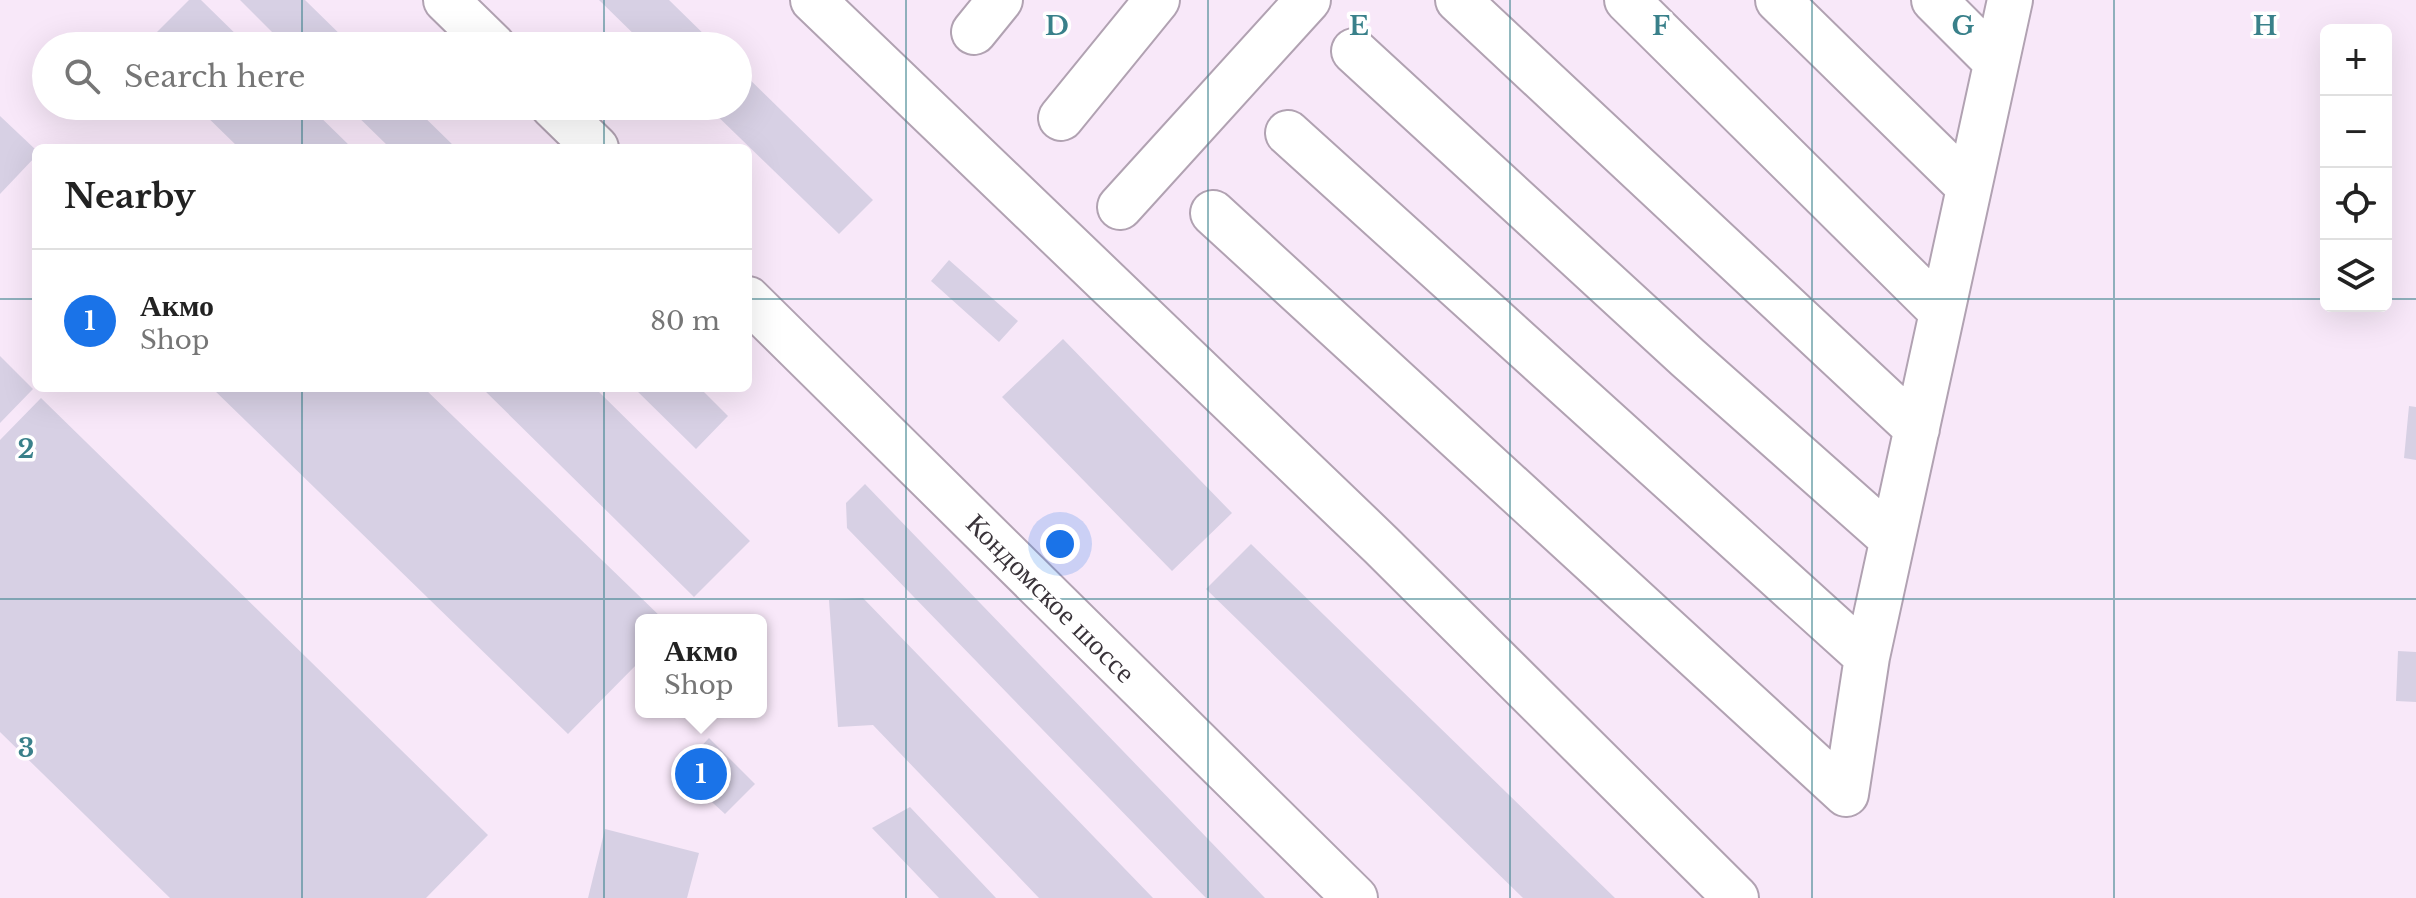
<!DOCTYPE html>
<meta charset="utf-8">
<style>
body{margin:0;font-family:"Libre Baskerville",serif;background:#f6f6f6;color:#222}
.controls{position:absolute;right:24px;top:24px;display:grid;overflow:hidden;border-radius:12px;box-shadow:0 8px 32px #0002}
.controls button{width:72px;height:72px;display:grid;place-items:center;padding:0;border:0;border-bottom:2px solid #e0e0e0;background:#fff;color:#222;font:40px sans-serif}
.you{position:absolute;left:1060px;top:544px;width:28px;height:28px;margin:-20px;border:6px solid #fff;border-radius:50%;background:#1a73e8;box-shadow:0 0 0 12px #1a73e833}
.badge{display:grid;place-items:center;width:52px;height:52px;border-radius:50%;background:#1a73e8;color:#fff;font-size:26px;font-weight:700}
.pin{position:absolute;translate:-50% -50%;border:4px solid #fff;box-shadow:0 2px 8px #0006}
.popup{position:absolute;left:635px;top:614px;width:132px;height:104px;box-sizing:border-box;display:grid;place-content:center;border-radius:12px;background:#fff;filter:drop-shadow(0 2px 6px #0005);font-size:26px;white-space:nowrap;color:#767676}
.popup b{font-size:30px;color:#222}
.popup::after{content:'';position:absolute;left:50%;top:100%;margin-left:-16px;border:16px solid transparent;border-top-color:#fff}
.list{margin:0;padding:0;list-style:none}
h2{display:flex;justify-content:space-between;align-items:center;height:104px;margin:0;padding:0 32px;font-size:34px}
h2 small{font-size:26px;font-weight:400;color:#767676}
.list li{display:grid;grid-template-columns:52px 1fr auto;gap:24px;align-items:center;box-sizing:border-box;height:144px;padding:0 32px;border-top:2px solid #e0e0e0}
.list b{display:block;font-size:30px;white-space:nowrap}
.list p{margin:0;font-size:26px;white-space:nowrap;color:#767676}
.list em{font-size:26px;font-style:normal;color:#767676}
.icon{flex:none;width:44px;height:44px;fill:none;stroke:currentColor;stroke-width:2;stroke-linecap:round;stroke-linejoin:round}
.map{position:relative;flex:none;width:2416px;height:898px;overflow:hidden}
.search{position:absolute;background:#fff;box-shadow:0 8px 32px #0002;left:32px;top:32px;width:720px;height:88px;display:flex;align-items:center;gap:20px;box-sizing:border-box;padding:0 28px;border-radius:44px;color:#767676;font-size:30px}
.panel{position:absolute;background:#fff;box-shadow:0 8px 32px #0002;left:32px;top:144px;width:720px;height:248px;border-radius:12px}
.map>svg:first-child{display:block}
</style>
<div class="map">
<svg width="2416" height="898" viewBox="0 0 2416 898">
<rect width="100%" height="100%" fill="#f8e8f9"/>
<path fill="#d7d0e4" d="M189,0H201L248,46H143Z
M240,0H305L352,46H286Z
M599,0H669L716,46H646Z
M738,68L873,200L839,234L707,106H738Z
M196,106H309L352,148H239Z
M347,106H413L456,148H390Z
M0,116L36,150V156L0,194Z
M949,260L1018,321L999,342L931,281Z
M1063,339L1232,513L1172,571L1002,397Z
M0,356L33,389L0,423Z
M212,388H424L664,620H641V660L568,734Z
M482,388H595L750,541L694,597Z
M634,388H700L728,416L696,449Z
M41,398L488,835L426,898H170L0,732V440Z
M2409,406L2416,407V460L2404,458Z
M865,484L1265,898H1206L847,528L846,503Z
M1251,544L1615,898H1523L1206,589Z
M863,598L1153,898H1039L873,725L838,727L829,600Z
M2398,651L2416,652V702L2396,701Z
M709,738L755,784L725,814L678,771Z
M910,807L996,898H939L872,828Z
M605,829L699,853L687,898H588Z"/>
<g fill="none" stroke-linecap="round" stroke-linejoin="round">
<g stroke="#b1a2b2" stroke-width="48">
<path id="minor" d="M446,0L493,46
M813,0L1381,545L1736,898
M1458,0L1917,429
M1627,0L1942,312
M1778,0L1969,187
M1934,0L1996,62
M974,32L1000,0
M1354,51L1688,358L1892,539
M553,106L596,148
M1061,118L1157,0
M1288,133L1867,657
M1120,207L1308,0
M1213,213L1846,794L1867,657L2010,0
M748,299L1355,898"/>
</g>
<use href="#minor" stroke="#fff" stroke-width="44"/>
</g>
<path fill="none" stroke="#39808a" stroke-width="2" stroke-opacity="0.55" d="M302,0V46M604,0V46M906,0V898M1208,0V898M1510,0V898M1812,0V898M2114,0V898M302,106V148M604,106V148M0,299H36M748,299H2326M2386,299H2416M302,388V898M604,388V898M0,599H2416"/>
<g text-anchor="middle" stroke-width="7" stroke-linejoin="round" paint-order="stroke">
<g font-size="28" fill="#393339" stroke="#fff">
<text transform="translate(1051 598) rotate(45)" y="10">Кондомское шоссе</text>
</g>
</g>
<g font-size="26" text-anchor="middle" font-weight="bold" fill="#39808a" stroke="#fff" stroke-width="7" stroke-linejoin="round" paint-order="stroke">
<text x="1057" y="35">D</text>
<text x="1359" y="35">E</text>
<text x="1661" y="35">F</text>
<text x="1963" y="35">G</text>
<text x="2265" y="35">H</text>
<text x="26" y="458">2</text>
<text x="26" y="757">3</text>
</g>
</svg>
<div class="controls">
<button>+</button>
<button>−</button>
<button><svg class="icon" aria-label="locate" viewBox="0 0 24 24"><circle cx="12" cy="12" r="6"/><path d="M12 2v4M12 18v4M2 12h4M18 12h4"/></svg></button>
<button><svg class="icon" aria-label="layers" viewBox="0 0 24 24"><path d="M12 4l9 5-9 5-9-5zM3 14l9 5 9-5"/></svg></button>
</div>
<div class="you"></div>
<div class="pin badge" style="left:701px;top:774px">1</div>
<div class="popup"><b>Акмо</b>Shop</div>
<div class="search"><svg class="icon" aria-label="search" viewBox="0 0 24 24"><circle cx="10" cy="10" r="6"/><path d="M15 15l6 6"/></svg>Search here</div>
<section class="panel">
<h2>Nearby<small></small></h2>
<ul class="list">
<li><span class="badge">1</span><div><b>Акмо</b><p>Shop</p></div><em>80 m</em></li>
</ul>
</section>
</div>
